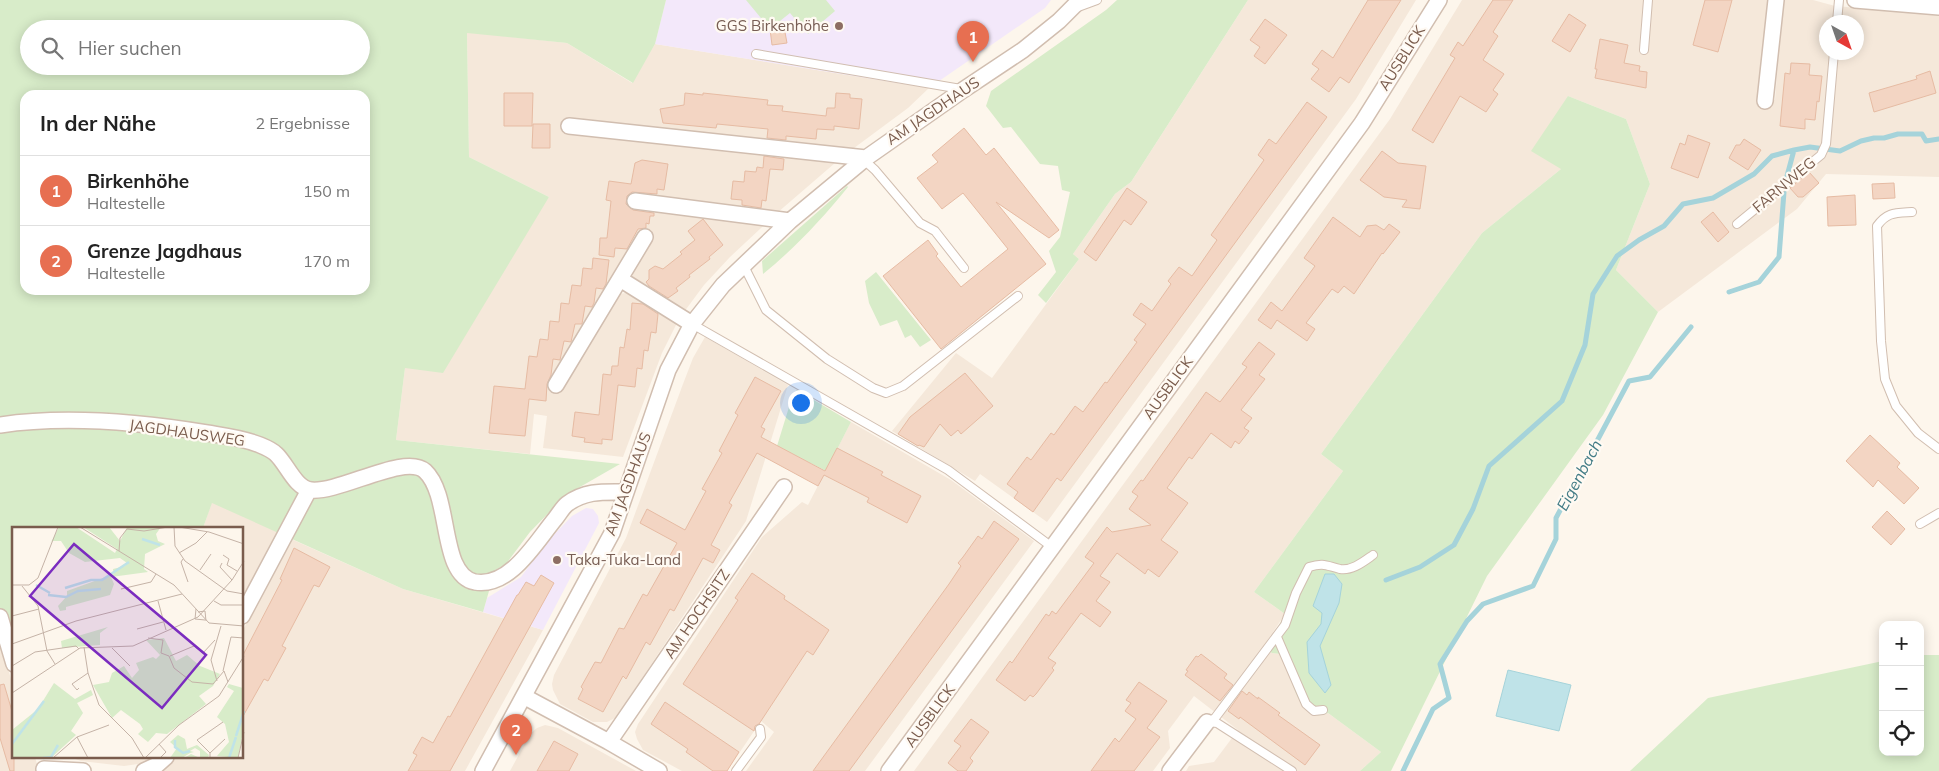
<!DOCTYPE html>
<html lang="de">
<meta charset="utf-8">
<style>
body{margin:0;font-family:Mulish,sans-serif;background:#f6f6f6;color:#222}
.controls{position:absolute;right:15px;bottom:15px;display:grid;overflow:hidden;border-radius:10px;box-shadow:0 2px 12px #0003}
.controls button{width:45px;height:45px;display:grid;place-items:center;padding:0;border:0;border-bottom:1px solid #e0e0e0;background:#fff;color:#222;font:25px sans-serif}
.compass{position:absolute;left:1819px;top:15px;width:45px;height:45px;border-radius:50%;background:#fff;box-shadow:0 2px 12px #0003;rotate:140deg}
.you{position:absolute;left:800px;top:402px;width:18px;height:18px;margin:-12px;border:4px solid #fff;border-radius:50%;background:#1a73e8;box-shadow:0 0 0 8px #1a73e833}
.badge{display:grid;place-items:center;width:32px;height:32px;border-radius:50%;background:#e76f51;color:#fff;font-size:16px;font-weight:700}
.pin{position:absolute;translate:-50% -41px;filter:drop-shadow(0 1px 2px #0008)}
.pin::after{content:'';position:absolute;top:26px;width:18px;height:15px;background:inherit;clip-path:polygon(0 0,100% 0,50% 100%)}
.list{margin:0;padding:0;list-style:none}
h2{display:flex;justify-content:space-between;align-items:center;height:65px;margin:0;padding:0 20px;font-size:21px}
h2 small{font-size:16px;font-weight:400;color:#767676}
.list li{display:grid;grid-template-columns:32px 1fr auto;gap:15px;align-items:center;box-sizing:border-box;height:70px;padding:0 20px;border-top:1px solid #e0e0e0}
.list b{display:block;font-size:19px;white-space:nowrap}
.list p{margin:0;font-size:16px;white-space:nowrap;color:#767676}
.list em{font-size:16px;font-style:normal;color:#767676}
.icon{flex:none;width:28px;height:28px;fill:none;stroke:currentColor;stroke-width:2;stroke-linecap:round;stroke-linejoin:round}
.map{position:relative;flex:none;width:1939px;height:771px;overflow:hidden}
.search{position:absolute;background:#fff;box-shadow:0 2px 12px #0003;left:20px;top:20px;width:350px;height:55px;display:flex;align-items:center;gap:12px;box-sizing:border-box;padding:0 18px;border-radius:28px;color:#767676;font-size:19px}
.panel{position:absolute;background:#fff;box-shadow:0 2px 12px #0003;left:20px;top:90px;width:350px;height:205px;border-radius:15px}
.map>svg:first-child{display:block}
</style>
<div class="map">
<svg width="1939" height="771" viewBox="0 0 1939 771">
<rect width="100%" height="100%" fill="#fdf6ec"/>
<path fill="#f5e8da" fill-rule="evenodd" d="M1248,0H1416L1356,99L1047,522L980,474L975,481L892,431L956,353L992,378L1079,259L1073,254L1115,194L1131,182Z
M1462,0H1771L1763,96L1775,100L1783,0H1813L1835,6L1939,15V177L1826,174L1797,209L1658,312L1616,270L1650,184L1626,119L1568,96L1561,169L1482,233L1321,454L1343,471L1254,592L1285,614L1263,647L1272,653L1280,654L1285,662L1297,695L1317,715L1328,713L1381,752L1360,771H1186L1189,766L1214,762L1238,730L1194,696L1168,731L1170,748L1153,771H914L1390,119ZM1826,22H1856V52H1826Z
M467,32L567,43L632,83L655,44L929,88L908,108L850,151L669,144L835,163L777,213L730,257L704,285L684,312L633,279L632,269L652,235L643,234L619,294L626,293L632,295L677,323L662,353L623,457L543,448L547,416L534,414L530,454L396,440L405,368L549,197L469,157Z
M705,337L788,385L746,521L619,713L615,718L607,722H593L560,704L553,690L552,684L554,675L626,538L683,384L693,358Z
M851,422L951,480L1034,541L865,771H746L774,732L761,721L727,771H682L643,750L637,739L635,732L638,724L762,537L802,502L808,505Z
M212,502L280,533L243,603L242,528H203Z
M291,539L403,589L543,630L465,771H162L169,765L174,757H242L243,630Z
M0,640L14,690V757H35L39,771H0Z
M545,725L558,728L636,771H510L530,734L537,728Z
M69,757H154L145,763L124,766L81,761Z"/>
<path fill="#f3e8fa" d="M666,0H1051L1045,8L929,88L655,44Z
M586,508L593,509L598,516L599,523L543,630L483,612L487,598L521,577L546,543L572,516Z"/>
<path fill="#d8ecc9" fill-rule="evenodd" d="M0,0H666L655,44L633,83L567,43L467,33L469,157L549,197L443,373L405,368L396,440L620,464L566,495L530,532L506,564L495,570L483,612L403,589L212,503L203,528H14V642L0,636ZM29,29H361V66H29ZM25,95H365V290H25Z
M746,0H826L835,11L808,34L790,13L770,29Z
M1117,0H1248L1131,182L1115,194L1073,254L1079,259L1046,303L1038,295L1056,272L1049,251L1060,237L1070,192L1062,190L1058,166L1040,164L1011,127L1003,128L986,106L991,91L1106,10Z
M1568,96L1626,119L1650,184L1616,270L1658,312L1603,415L1487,576L1391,771H1360L1381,752L1328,713C1325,714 1320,716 1316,715C1295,712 1291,669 1280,654L1272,653L1263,647L1278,627L1285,614L1254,592L1343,471L1321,454L1482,233L1561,169L1531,151Z
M847,186L848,187C822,219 795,248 763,274L762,261Z
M876,272L931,340L920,347L911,335L905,338L897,320L880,326L869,303L865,281Z
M797,390L851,422L826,471L777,446L793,394Z
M1920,655H1939V771H1630L1708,698L1883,661V752H1920Z"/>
<path fill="#bfe3e8" stroke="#a5d3da" d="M1325,574H1334L1342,584L1339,603L1320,646L1331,685L1325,693L1309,673L1307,642L1321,624L1322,613L1313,606Z
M1508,670L1571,685L1559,731L1496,716Z"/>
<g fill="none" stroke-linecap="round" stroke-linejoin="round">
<path stroke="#a5d3da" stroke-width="5" d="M1787,176L1794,150L1810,147L1840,151L1861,141L1874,138H1884L1898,134H1922L1926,141L1939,139
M1729,292L1759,282L1779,257L1784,192
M1386,580L1420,567L1454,545L1473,509L1489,466L1562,401L1585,345L1593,294L1617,256L1639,240L1664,226L1683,204L1713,198L1754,174L1772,156L1794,150
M1403,771L1433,709L1449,698L1440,664L1467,621L1483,604L1533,586L1556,539V518L1629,381L1650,377L1691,327"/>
</g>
<path fill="#f3d5c3" stroke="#e6bba3" d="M1368,0H1401L1349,83L1340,77L1329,92L1311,79L1319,69L1312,64L1322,50L1333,58Z
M1493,0H1513L1493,32L1498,36L1483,60L1504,74L1493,90L1498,94L1486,112L1460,96L1433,143L1412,130L1455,58L1450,55L1458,42L1463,46Z
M1705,0H1732L1718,52L1693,45Z
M1569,14L1586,25L1570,52L1552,41Z
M1265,19L1287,35L1265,64L1254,56L1260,47L1250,40Z
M784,27L787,43L772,45L770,29Z
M1600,39L1628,45L1624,63L1640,66L1639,71L1647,72L1646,88L1595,78L1597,69H1595Z
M1791,63L1810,64L1809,75L1822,76L1819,102L1817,101L1815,120L1805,119V129L1780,126L1785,73L1790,74Z
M1930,71L1936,93L1874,112L1869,93L1917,79L1916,76Z
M504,93H533L532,126H504Z
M685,93L703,95V93L768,100L767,105L783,106L782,111L826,116L827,108H835L836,93L850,94V98L862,99L859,129L834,126V130L817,129L816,139L786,136V140L767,138L768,129L717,124L716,128L663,123L660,109L684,105Z
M1307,102L1327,117L1061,481L1057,478L1033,512L1014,498L1018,492L1007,484L1027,457L1031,460L1051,433L1054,435L1075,406L1083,412L1105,382L1107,383L1137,342L1134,340L1146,324L1133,315L1141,303L1152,311L1171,284L1168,281L1179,267L1192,276L1217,240L1211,235L1264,160L1258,155L1269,139L1276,144Z
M533,124H550V148H532Z
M964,128L986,155L994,148L1059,230L1049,238L996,202L1046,264L941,349L883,276L928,240L938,254L936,256L961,287L1008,249L963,193L942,209L917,178L938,162L932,155Z
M1688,135L1710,143L1698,178L1671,168L1680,143L1685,145Z
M1744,139L1761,150L1748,170L1729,158L1736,145H1740Z
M1382,151L1398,163L1426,166L1420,209L1402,207L1407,200L1384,197L1360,180Z
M764,156L784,159L783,170L770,169L766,201L762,200L761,208L742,205V200L731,199L733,181L744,182L745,171L756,172L757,167L763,168Z
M642,160L668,164L664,190L657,189V194L632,192L627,196L626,204L633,210L654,213V216H650L649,224L646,223V228L638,229L627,249L615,248L614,257L599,255L600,238H607L611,201L606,200L609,181L631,184L635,163Z
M1809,172L1819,183L1803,197H1798L1790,188Z
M1894,183L1895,198L1873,199L1872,184Z
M1127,188L1147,202L1131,225L1124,220L1096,261L1084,252Z
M1855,195L1856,225L1828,226L1827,197Z
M1713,212L1729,232L1718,242L1701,222Z
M1333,217L1360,237L1367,226L1376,225L1384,230L1389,224L1400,232L1383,254L1382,253L1354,294L1344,286L1338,293L1332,289L1306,323L1315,329L1307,341L1277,320L1271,329L1258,320L1271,302L1282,311L1315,266L1304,258Z
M703,219L723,245L709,257L710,259L689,275L690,277L676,288L678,291L668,298L649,286L646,282L649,279V270L655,266L663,269L682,254L680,252L695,240L688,231Z
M593,258L609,260L606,284L603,289L596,288L594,303L592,307L585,306L582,324H575L571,342L564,341L560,360L553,359L551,375L547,384L546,401L529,399L525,436L489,433L494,386L525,389L529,356L537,357L540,339L548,340L550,321L559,322L561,303L569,304L572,285L581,286L583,268L592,269Z
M632,303L643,304L658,314L656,333L651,332L648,351L644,350L642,369L637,368L635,387L618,385L612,440L602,439V444L584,442L585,438L572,436L575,412L599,415L603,374L611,375L612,366H618L620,347L624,348L627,329L630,330Z
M1259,342L1275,354L1259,375L1265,379L1241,410L1252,418L1244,428L1249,431L1239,444L1235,441L1231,448L1211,433L1192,459L1189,457L1167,488L1188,503L1161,540L1178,552L1159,577L1148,569L1145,574L1117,553L1100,576L1110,582L1096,601L1111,612L1100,627L1081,613L1048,658L1056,663L1052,668L1054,670L1036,694L1033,697L1030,695L1025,701L996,680L1010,661L1012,663L1046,614L1049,616L1052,611L1056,614L1094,563L1085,557L1107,527L1112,532L1151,525L1129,509L1138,496L1132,492L1141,480L1143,481L1206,392L1220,402L1247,367L1242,364Z
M965,373L993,406L961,434L958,430L951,436L940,424L924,447L919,445L918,446L898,434L910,417Z
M755,377L781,391L761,427L765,429L761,437L825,471L837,448L883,472L881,475L921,496L907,523L867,502L869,498L824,475L818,486L757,453L729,503L732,505L711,545L720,550L713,563L703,558L674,611L670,609L650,645L646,642L626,679L623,676L603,712L578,699L583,689L581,687L595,662L601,663L619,628L624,629L643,594L647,596L677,543L640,523L647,509L685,530L706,491L702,489L722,453L719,451L738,415L735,413Z
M1870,435L1900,463L1897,467L1919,488L1904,504L1878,480L1873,487L1846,461Z
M1887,511L1905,529L1891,545L1872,527Z
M994,521L1019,539L849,771H813L949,584L961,566L958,563L963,557L978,536L982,539Z
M294,548L330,567L319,587L314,585L282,646L286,648L268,681L264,679L242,718V657L282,580L280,579Z
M752,573L785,596L784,599L793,605L829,630L813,655L807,651L759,724L755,726L754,731L683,684L738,600L735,598Z
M541,575L554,583L450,771H408L417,755L413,753L422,737L433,743L448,716L450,717L517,595H518L526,582L534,586Z
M1201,654L1227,674L1224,678L1233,685L1220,701L1185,675L1188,671L1186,670L1196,656L1198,657Z
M1139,682L1167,701L1147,728L1160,737L1134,771H1091L1115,738L1119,742L1136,719L1125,711L1131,703L1126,700Z
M4,684L14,718V771H10L0,738V685Z
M1242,691L1247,695L1249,692L1258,699V697L1280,713L1278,715L1320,745L1305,765L1240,717L1239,719L1228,711Z
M665,702L739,752L727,771H713L686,752L688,749L651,724Z
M971,719L989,732L970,758L973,761L966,771H958L948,763L961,746L954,741Z
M554,741L578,754L569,771H537Z"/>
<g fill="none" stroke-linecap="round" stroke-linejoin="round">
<g stroke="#d1beb0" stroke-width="10">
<path id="service" d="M1078,7L1097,0
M1837,22L1839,0
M1644,50L1648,0
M756,54L961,89
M864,160L875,170L920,223L935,231L964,268
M1912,212C1895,213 1887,212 1877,226L1881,341L1885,379L1896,406L1918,433L1939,449
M1737,224L1821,155L1826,144L1834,52
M744,266L766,310L827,359L873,388L886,393L903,386L1018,296
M692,324L948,470L1052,547
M1920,524L1939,513
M1277,637L1306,704L1314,711L1323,710
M1207,722L1215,718L1285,625L1296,593L1309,567C1324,562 1327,566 1340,569C1352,571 1363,562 1373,555
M1209,722L1217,723L1292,771
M736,771L761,737L760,729"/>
</g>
<g stroke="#d1beb0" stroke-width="18">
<path id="minor" d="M1855,0L1939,7
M1765,101L1776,0
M569,126L866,158
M635,201L790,221
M620,279L692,324
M556,385L645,237
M0,425C68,415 140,422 207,433C225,436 243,438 260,445C265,447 272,450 276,454C287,464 295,488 311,490C340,493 405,453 425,471C452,496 439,575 475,582C510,588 536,542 555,519C559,514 563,507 567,504C586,490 605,492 626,492
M242,616L309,490
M0,617L14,664
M525,697L609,742L659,771
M609,742L784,487
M45,771L44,769L83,771
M144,771L157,765L166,757
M483,771L612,533L668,370L692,324L723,285L790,221L866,158L963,90L1023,50L1059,21L1080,0
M889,771L1362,123L1439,0
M1170,771L1207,722"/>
</g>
<use href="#service" stroke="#fff" stroke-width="8"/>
<use href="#minor" stroke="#fff" stroke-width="15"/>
</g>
<g fill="#8d6e63" stroke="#fffaf3" stroke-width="2">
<circle cx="839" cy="26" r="5"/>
<circle cx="557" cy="560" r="5"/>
</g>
<g text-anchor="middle" stroke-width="4.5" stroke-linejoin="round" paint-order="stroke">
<g font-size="15" fill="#785e54" stroke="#fffaf3" text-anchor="end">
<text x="829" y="31">GGS Birkenhöhe</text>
<text x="567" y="565" text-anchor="start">Taka-Tuka-Land</text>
</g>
<g font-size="15" fill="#7a5c4d" stroke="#fffaf3">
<text transform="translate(1402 58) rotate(-58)" y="5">AUSBLICK</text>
<text transform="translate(933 111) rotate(-34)" y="5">AM JAGDHAUS</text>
<text transform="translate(1784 185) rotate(-40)" y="5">FARNWEG</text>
<text transform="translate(1168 388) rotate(-54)" y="5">AUSBLICK</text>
<text transform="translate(187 433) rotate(8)" y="5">JAGDHAUSWEG</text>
<text transform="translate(628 484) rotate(-70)" y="5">AM JAGDHAUS</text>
<text transform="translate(697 614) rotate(-56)" y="5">AM HOCHSITZ</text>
<text transform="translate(930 716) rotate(-54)" y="5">AUSBLICK</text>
</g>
<g font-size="16" font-style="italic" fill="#437c86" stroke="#fffaf3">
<text transform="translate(1579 475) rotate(-62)" y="6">Eigenbach</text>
</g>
</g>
<g transform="translate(12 527)">
<rect width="231" height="231" fill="#fdf6ec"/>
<path d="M47,0H64L103,26L105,22L71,0H97L108,14L115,0H149L144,7L146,14L153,17L133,27L132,42L136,45L99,50L102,57L98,68L54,80V83L48,84L46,79L55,69V64L102,47L101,42L113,39L115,36L108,31L73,35L57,26L49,14H40L38,17ZM96,100L88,106V118L50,121L49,114ZM152,111L164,134L175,128L188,139L208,147L201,159L187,169L194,177L155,207L144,206L136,215L126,207L131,202L128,197L109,183L100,191L81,158L97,155L100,146L112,139L120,151L127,143L124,136L141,130L144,132L148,128L134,113ZM42,156L63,172L79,163L81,168L65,176L71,186L59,204L64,208L39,231H0V203L26,182ZM217,157L231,161V205L226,231L205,229L217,215L213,197L205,190L222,164L215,160ZM166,208L173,212L175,222L185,218L197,228L196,231H172L179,227L188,231V224L183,221L178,224L182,225L178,226L170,231H158L165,221L158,215Z" fill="#d8ecc9"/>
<path fill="none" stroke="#bfe3e8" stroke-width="2.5" d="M130,12L148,18M24,58L38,66M53,61L79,53H90L117,35M36,68L54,70L66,64L89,62M224,209L232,184M163,213V220L171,226L178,224M0,217L32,174M31,231L39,230L46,218M217,231L224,210"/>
<path fill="none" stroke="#c5b3a7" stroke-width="1" d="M68,0L162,58L197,96L232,99M162,0L163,19L173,34L215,64L232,67M167,0L197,5L232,17M107,24L108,11L115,2L132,4L156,0M167,26L184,16L195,5M211,28L217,32L215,38L225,44M171,32L169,35L176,55M210,36L208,40L220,53M188,43L199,27M0,58H17L26,51L46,0M10,59L26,79L35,124L43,137M109,62L139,55L144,47M146,74L154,103M202,74L209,78H232M184,82L183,92L193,93M186,85L193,84L194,94M0,89L27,82M125,102L151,95M136,111L151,113L149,126L157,129L162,141L180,155L201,157L212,144L216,155M0,117L64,94L170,67M72,120L76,146L87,178L120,211L132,231M100,121L118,139M158,129L182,119L191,126L203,113M0,139L23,125L64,119L67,122M211,144L219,110L232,111M205,154L199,133L209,99M67,161L65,163L60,157L76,146M0,166L68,121L121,119L186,90L220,53L232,34M65,210L76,231M147,217L154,225L148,231M198,226L213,212M41,231L65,210L97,198M133,231L167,198L207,169L232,129M198,231V226L185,213L211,195M226,231L232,205"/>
<path fill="#7b2cbf" fill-opacity="0.15" stroke="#7b2cbf" stroke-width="2.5" d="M62,17L194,128L150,181L18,69Z"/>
<rect width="231" height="231" fill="none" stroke="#7a5c4d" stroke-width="2.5"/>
</g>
</svg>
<div class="controls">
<button>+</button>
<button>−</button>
<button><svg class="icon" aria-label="locate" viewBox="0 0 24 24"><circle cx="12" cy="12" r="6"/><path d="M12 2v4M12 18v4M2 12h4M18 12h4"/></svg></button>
</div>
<svg class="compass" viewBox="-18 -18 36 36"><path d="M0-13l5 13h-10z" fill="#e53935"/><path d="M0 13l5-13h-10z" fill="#767676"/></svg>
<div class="you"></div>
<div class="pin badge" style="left:973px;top:62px">1</div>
<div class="pin badge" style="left:516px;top:755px">2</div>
<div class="search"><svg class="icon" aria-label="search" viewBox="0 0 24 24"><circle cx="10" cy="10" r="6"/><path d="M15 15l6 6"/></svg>Hier suchen</div>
<section class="panel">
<h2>In der Nähe<small>2 Ergebnisse</small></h2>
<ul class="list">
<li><span class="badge">1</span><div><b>Birkenhöhe</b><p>Haltestelle</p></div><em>150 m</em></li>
<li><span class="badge">2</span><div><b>Grenze Jagdhaus</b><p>Haltestelle</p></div><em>170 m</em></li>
</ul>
</section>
</div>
